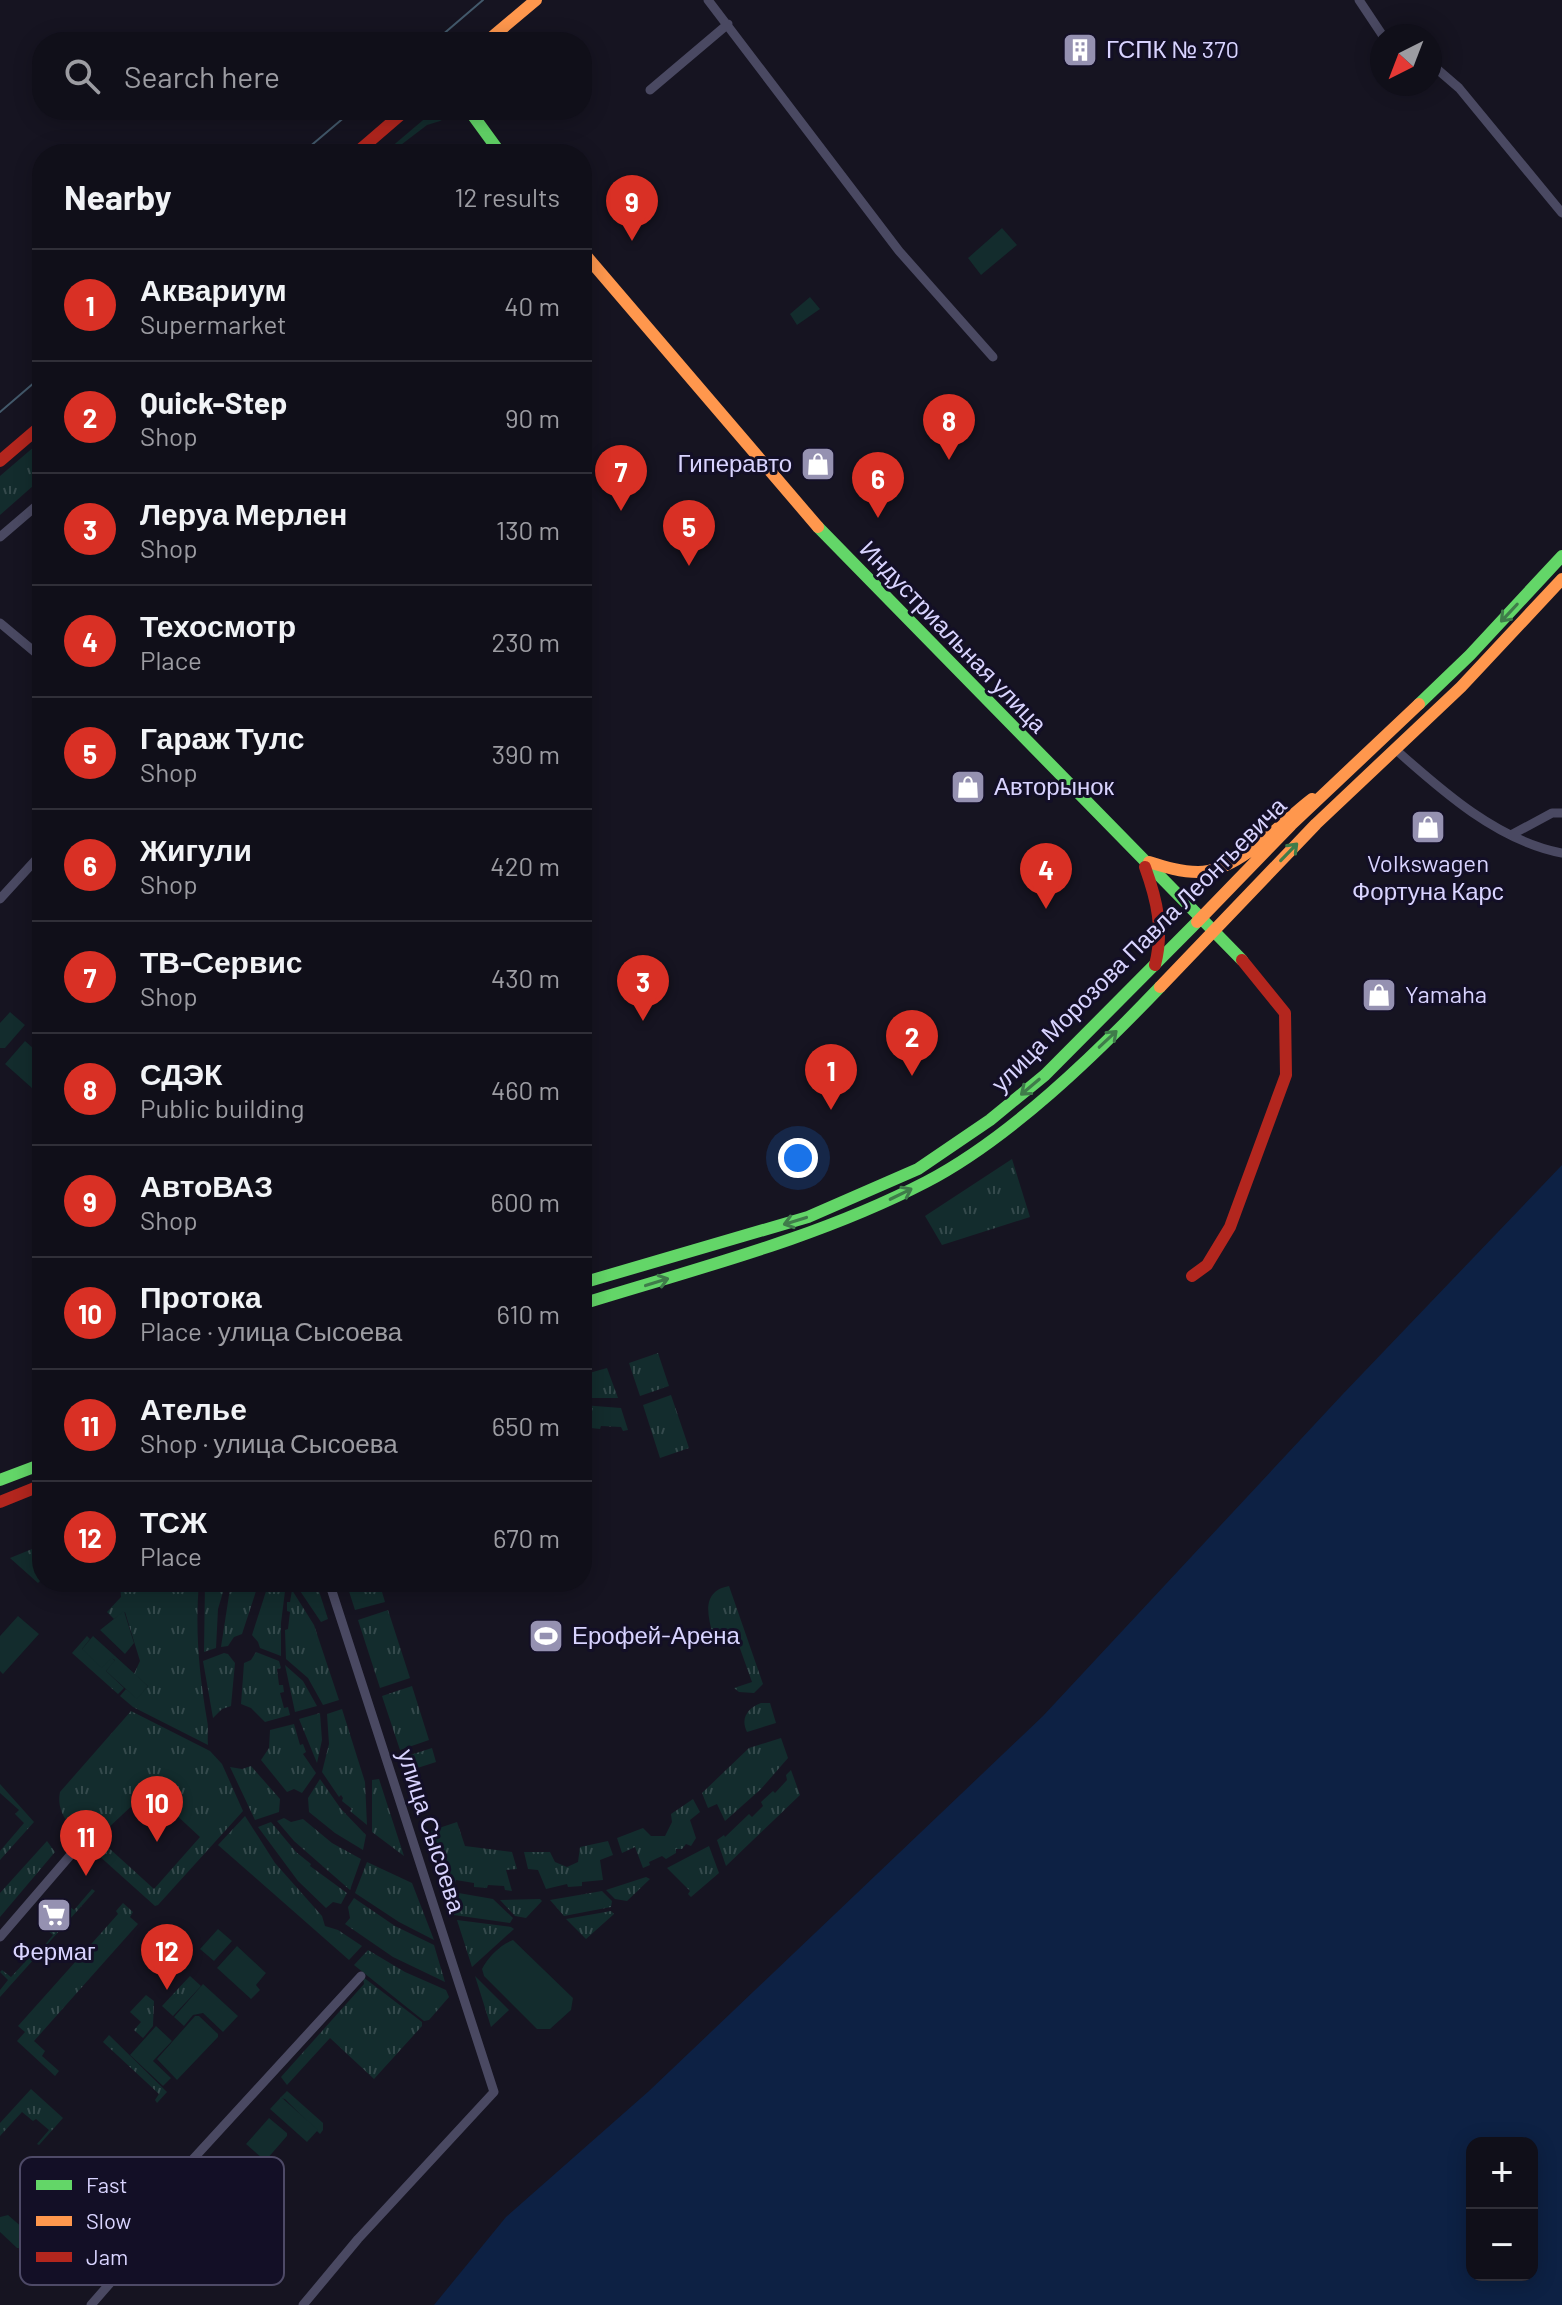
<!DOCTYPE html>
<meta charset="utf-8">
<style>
body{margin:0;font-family:Barlow,sans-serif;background:#191822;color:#f1f3f6}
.controls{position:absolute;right:24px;bottom:24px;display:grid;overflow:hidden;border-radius:16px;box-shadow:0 4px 20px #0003}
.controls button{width:72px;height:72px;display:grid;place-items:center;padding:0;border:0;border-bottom:2px solid #302f38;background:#100f19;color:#f1f3f6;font:40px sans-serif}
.compass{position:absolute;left:1370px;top:24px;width:72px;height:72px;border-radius:50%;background:#100f19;box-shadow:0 4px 20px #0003;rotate:222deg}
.you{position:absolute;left:798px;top:1158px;width:28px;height:28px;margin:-20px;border:6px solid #fff;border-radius:50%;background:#1a73e8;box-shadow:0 0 0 12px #1a73e833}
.badge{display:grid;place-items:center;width:52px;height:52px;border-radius:50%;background:#d93025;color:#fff;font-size:26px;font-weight:700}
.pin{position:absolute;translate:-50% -66px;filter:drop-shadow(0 2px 4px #0008)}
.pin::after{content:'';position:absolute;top:42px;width:28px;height:24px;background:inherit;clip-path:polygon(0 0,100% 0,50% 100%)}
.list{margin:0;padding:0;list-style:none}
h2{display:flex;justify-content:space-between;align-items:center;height:104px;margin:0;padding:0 32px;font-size:34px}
h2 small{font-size:26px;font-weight:400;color:#9c9ca2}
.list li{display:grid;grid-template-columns:52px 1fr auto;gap:24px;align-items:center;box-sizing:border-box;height:112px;padding:0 32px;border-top:2px solid #302f38}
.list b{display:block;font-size:30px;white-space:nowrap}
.list p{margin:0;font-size:26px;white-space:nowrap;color:#9c9ca2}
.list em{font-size:26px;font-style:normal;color:#9c9ca2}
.icon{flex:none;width:44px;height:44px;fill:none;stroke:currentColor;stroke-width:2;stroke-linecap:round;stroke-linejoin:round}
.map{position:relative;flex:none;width:1562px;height:2305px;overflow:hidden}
.search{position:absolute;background:#100f19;box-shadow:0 4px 20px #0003;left:32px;top:32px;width:560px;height:88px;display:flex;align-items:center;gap:20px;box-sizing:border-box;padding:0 28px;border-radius:32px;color:#9c9ca2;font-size:30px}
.panel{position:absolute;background:#100f19;box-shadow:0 4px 20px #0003;left:32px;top:144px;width:560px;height:1448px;border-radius:32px}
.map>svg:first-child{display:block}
</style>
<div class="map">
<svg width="1562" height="2305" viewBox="0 0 1562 2305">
<defs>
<pattern id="grass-tufts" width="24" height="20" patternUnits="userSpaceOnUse" patternTransform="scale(2)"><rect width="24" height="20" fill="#132c2d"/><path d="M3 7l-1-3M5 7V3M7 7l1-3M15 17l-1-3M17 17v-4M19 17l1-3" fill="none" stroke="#354a4c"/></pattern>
</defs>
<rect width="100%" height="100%" fill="#161421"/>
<path fill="url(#grass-tufts)" d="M435,110H458L440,121L427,125L389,154H383Z
M42,440V478L0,515V476Z
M1012,1159L1030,1217L942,1245L925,1216Z
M658,1353L669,1386L640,1396L629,1363Z
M607,1368L618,1398H582V1375Z
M671,1395L689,1448L660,1458L643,1405Z
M582,1405L621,1408L628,1430L623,1431L621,1427L601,1426L600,1429L582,1427Z
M42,1545V1579L38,1583L10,1558Z
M120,1582H199C195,1631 199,1672 207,1720C209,1728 207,1736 208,1745L133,1707L120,1696L126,1689L137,1698L148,1686L134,1674L140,1661L125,1612L114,1619L107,1612L121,1597Z
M205,1582H226L218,1609L216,1648L204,1652Z
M231,1582H259L242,1634L234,1637L228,1646L221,1647Z
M269,1582L286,1583L281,1623V1656L260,1648L258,1642L252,1635Z
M294,1582H316L328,1619L321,1622Z
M346,1582H379L385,1602L355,1610Z
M729,1586L763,1684L754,1693L739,1692L734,1688L752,1682L733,1629L713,1635C707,1614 702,1591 729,1586Z
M292,1590L314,1625L339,1700L323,1705L308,1678L286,1659L285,1630L288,1629L290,1612L287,1611V1602H290Z
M388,1610L410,1678L380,1688L358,1620Z
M87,1636L90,1639L82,1649L111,1657L115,1661L106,1671L124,1688L118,1694L72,1653Z
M256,1652L279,1661L281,1668L277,1669L279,1685H283L284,1692L280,1693L284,1708L288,1707L290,1715L265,1722L251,1708L241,1704L244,1663L251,1660Z
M224,1653L228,1654L235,1663L231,1706L222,1709L213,1718L203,1661Z
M285,1665L303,1681L317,1706L295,1712Z
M412,1686L429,1740L400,1750L382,1696Z
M761,1703H770L776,1723L747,1732C740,1718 748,1708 761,1703Z
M342,1709L365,1782L367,1825L350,1811L352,1809L342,1801L343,1798L341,1795L339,1797L322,1772L329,1744L327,1714Z
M131,1711L210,1751L222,1764L243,1811L158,1905L155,1906L97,1854L102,1849H110L154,1889L200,1837L159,1799L154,1804L138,1800L89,1846C75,1831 55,1815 60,1792Z
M320,1713L322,1740L317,1763L299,1719Z
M294,1724L300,1745L303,1744L306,1752L303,1754L316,1773L302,1793L294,1789L287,1792L261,1760L269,1748L270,1730Z
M781,1738L788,1758L761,1789L725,1821L717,1804L708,1808L702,1793L749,1748Z
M432,1748L436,1762L408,1771L404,1757Z
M251,1766L280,1799L279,1812L255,1820L230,1767L242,1769Z
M791,1770L800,1795L726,1866L717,1840L724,1835L725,1837L749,1814L752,1817L763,1806L761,1802L773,1791L775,1793L787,1780L786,1775Z
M320,1779L341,1809L366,1835L363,1850L335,1833L309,1812L308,1798Z
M379,1779L404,1856L372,1832V1780Z
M0,1784L34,1822L0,1860V1851L24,1823L15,1814L19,1810L0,1793Z
M693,1799L700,1812L690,1820L696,1838L691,1846L686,1844L682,1849H676V1853L666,1859L662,1856L649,1862L650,1865L643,1868L635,1847L622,1853L617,1838L643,1828L651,1836H665L672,1822L671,1814Z
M245,1816L275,1863L322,1916L325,1926L338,1930L362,1946L349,1960L218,1845Z
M284,1818L291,1822L303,1819L332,1843L361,1859L350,1890L294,1841L277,1821Z
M271,1822L296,1852L311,1864L310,1866L347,1893L341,1904L333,1902L326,1908L298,1881L258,1827Z
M457,1822L465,1846L512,1852L517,1869L506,1870L512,1891L505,1890L504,1886L488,1885L487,1888L474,1887V1883L456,1880L455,1883L443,1879L427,1832Z
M47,1841L55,1852L0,1917V1893Z
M608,1841L613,1855L600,1860L603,1880L582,1882V1886L568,1887L567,1884L546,1889L538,1870L528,1869L524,1852H550L555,1862L567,1867L578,1862L580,1847Z
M709,1846L719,1873L691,1897L688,1894L690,1891L667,1868Z
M367,1862L412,1883L434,1940L399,1922L355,1893Z
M646,1877L650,1879L627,1901L615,1899L606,1890Z
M92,1889L95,1891L0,1997V1990L8,1980L0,1972L2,1970L11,1977L36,1950L39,1952L53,1935L41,1925L45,1921L51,1926L69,1906L74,1910Z
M447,1891L493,1899L513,1918L510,1923L454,1915Z
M602,1891L612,1901L611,1907L564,1916L550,1900Z
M354,1898L395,1926L434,1945L445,1982L393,1957L345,1924L350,1918L348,1907Z
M540,1899L542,1901L526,1918L515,1916L500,1900Z
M123,1903L133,1912L130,1917L138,1924L34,2041L45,2051L42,2056L59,2071L55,2076L17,2041L25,2032L18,2026L118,1914L116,1911Z
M611,1911L614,1914L586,1939L566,1919Z
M457,1920L511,1927L514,1929L472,1967Z
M368,1950L405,1972L446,1990L449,1997L429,2020L424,2021L354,1965Z
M190,1976L201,1986L173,2016L162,2006Z
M475,1976L509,2010L491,2027Z
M363,1977L422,2022V2026L374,2079L330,2038L287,2085L281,2077L364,1984Z
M146,1995L154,2001L153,2026L143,2038L134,2030L141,2022L130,2012Z
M109,2035L167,2092L157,2103L155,2100L159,2094L103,2042Z
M31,2089L63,2118L39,2145L37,2144L49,2130L36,2119L33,2121L22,2112L0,2136V2123Z
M287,2091L323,2123V2130L320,2134L285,2099L280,2098Z"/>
<path fill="#132c2d" d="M1002,228L1017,245L981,275L968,258Z
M810,297L820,309L797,325L790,314Z
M10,1012L25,1025L5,1048H0V1023Z
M25,1041L42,1056V1097L5,1064Z
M124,1611L134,1643L125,1654L100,1630Z
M18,1616L39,1634L3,1674L0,1671V1636Z
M93,1636L148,1686L137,1699L106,1671L115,1660L111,1658L102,1668L82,1649Z
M218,1929L232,1941L214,1961L200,1949Z
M513,1940L573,1998L571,2010L550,2029H537L484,1976L482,1969C487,1958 501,1944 513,1940Z
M237,1946L266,1973L256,1985L260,1990L251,1999L217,1968Z
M203,1984L238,2016L223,2032L203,2013L193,2015L184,2026L174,2017Z
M195,2016H199L218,2034V2037L177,2080L157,2059Z
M156,2026L172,2041L153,2061L171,2078L163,2086L130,2055Z
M281,2097L318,2130L307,2142L270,2109Z
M269,2118L287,2133V2136L267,2159H263L246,2144Z
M8,2215L31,2235L30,2245L25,2249L17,2248L0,2232V2217Z"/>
<path fill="#0d2144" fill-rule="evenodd" d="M1562,1165V2305H434L506,2217L649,2091L1043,1716L1342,1395ZM1472,2143H1532V2275H1472Z"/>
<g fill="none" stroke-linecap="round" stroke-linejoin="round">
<path stroke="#4a4962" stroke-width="9" d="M708,0L899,251L993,357
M1359,0L1383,36
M1430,63L1459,88L1562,213
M650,90L728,24
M0,537L42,501
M0,623L42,658
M1395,749C1442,791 1498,841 1562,853
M1511,835L1552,813H1562
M0,899L42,853
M0,1937L74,1851
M91,2305L159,2227L163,2215L160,2195L361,1976
M303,2305L358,2239L494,2092L329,1582"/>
<path stroke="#63d668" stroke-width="12" d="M469,110L501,154
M818,527L1242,960
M1419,704L1470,655L1562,556
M582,1283L808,1217L918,1169L990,1120L1045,1075L1197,922
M582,1304C698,1268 818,1238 926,1182C1009,1139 1096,1054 1160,987
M0,1480L42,1464"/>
<path stroke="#ff974d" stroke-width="12" d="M486,42L536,0
M582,251L818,527
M1149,862C1165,867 1181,872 1198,872C1239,872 1280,823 1312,799
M1197,922L1291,825L1419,704
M1160,987L1316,824L1461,687L1562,579"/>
<path stroke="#b3261e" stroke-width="12" d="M355,154L406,110
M0,461L42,425
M1145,867C1157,900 1164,930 1155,965
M1192,1276L1207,1265L1230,1227L1286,1075L1285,1013L1242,960
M0,1502L42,1485"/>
<path stroke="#43596b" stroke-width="2" d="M434,42L483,0
M301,154L353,110
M0,412L42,376"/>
</g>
<defs><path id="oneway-shaft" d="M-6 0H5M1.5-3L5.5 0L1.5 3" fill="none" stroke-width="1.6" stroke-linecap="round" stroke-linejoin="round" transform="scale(2)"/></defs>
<g stroke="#3f7c4a">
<use href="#oneway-shaft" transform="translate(1509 613) rotate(133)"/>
<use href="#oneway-shaft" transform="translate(1289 852) rotate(-46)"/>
<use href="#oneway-shaft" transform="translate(1108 1039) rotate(-43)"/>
<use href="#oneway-shaft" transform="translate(1030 1087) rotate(140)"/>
<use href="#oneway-shaft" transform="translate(901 1194) rotate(-26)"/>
<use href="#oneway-shaft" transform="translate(795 1221) rotate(163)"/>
<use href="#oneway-shaft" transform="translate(657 1282) rotate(-17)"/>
</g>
<defs>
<g id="building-square" transform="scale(1.8)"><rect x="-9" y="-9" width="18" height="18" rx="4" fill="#9591b1" stroke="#130f26"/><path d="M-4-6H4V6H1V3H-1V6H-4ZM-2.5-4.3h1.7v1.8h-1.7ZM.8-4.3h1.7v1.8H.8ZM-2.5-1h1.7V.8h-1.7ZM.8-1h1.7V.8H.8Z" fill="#fff"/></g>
<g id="shop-square" transform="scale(1.8)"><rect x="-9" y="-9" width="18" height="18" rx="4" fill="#9591b1" stroke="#130f26"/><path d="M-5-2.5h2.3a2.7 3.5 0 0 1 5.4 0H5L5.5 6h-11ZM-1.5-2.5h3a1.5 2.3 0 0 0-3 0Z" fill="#fff"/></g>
<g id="stadium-square" transform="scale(1.8)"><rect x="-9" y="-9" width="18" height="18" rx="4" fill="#9591b1" stroke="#130f26"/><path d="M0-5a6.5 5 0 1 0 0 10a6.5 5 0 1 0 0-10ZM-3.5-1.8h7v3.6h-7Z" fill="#fff"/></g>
<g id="supermarket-square" transform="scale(1.8)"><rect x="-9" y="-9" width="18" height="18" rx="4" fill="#9591b1" stroke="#130f26"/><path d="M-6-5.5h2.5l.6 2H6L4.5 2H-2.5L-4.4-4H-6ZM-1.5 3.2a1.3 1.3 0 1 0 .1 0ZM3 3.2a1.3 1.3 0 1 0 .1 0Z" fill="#fff"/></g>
</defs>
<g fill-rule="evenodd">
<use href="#building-square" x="1080" y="50"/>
<use href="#shop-square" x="818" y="464"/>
<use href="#shop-square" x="968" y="787"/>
<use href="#shop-square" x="1428" y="827"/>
<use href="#shop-square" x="1379" y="995"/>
<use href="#stadium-square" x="546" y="1636"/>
<use href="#supermarket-square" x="54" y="1915"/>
</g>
<g text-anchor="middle" stroke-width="6" stroke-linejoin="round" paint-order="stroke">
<g font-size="24" fill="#d9d4ff" stroke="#130f26" text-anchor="start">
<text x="1106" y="58">ГСПК № 370</text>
<text x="792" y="472" text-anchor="end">Гиперавто</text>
<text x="994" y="795">Авторынок</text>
<text x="1428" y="872" text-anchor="middle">Volkswagen<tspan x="1428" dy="28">Фортуна Карс</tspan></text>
<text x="1405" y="1003">Yamaha</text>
<text x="572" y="1644">Ерофей-Арена</text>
<text x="54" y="1960" text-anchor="middle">Фермаг</text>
</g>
<g font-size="24" fill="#d9d4ff" stroke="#130f26">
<text transform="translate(953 637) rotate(46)" y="8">Индустриальная улица</text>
<text transform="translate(1139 945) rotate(-45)" y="8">улица Морозова Павла Леонтьевича</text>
<text transform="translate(431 1831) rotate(72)" y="8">улица Сысоева</text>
</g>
</g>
<rect x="20" y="2157" width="264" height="128" rx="12" fill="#130f26" stroke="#4e4a67" stroke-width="2"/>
<rect x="36" y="2180" width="36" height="10" fill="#63d668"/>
<rect x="36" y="2216" width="36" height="10" fill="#ff974d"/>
<rect x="36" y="2252" width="36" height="10" fill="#b3261e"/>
<g font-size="22" fill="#d9d4ff">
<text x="86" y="2193">Fast</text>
<text x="86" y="2229">Slow</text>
<text x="86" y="2265">Jam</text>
</g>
</svg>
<div class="controls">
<button>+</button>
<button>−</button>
</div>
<svg class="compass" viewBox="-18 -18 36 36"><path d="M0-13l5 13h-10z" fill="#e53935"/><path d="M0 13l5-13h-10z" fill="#9c9ca2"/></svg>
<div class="you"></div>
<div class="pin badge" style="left:831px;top:1110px">1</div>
<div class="pin badge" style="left:912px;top:1076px">2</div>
<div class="pin badge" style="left:643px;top:1021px">3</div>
<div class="pin badge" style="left:1046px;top:909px">4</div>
<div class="pin badge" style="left:689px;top:566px">5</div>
<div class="pin badge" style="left:878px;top:518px">6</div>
<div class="pin badge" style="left:621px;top:511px">7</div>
<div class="pin badge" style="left:949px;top:460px">8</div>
<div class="pin badge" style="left:632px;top:241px">9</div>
<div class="pin badge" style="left:157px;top:1842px">10</div>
<div class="pin badge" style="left:86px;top:1876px">11</div>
<div class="pin badge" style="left:167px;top:1990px">12</div>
<div class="search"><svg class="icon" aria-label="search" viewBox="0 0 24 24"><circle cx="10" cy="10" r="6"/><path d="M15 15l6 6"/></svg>Search here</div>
<section class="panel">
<h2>Nearby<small>12 results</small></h2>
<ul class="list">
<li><span class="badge">1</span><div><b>Аквариум</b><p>Supermarket</p></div><em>40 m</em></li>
<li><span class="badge">2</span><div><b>Quick-Step</b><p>Shop</p></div><em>90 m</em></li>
<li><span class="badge">3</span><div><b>Леруа Мерлен</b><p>Shop</p></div><em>130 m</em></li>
<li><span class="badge">4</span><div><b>Техосмотр</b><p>Place</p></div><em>230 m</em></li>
<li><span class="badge">5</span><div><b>Гараж Тулс</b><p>Shop</p></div><em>390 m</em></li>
<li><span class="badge">6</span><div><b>Жигули</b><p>Shop</p></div><em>420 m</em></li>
<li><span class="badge">7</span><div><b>ТВ-Сервис</b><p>Shop</p></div><em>430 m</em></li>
<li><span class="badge">8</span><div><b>СДЭК</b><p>Public building</p></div><em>460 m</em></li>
<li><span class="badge">9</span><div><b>АвтоВАЗ</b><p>Shop</p></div><em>600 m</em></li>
<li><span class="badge">10</span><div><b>Протока</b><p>Place · улица Сысоева</p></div><em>610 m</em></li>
<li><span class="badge">11</span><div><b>Ателье</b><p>Shop · улица Сысоева</p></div><em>650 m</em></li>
<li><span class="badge">12</span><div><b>ТСЖ</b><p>Place</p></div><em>670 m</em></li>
</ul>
</section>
</div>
